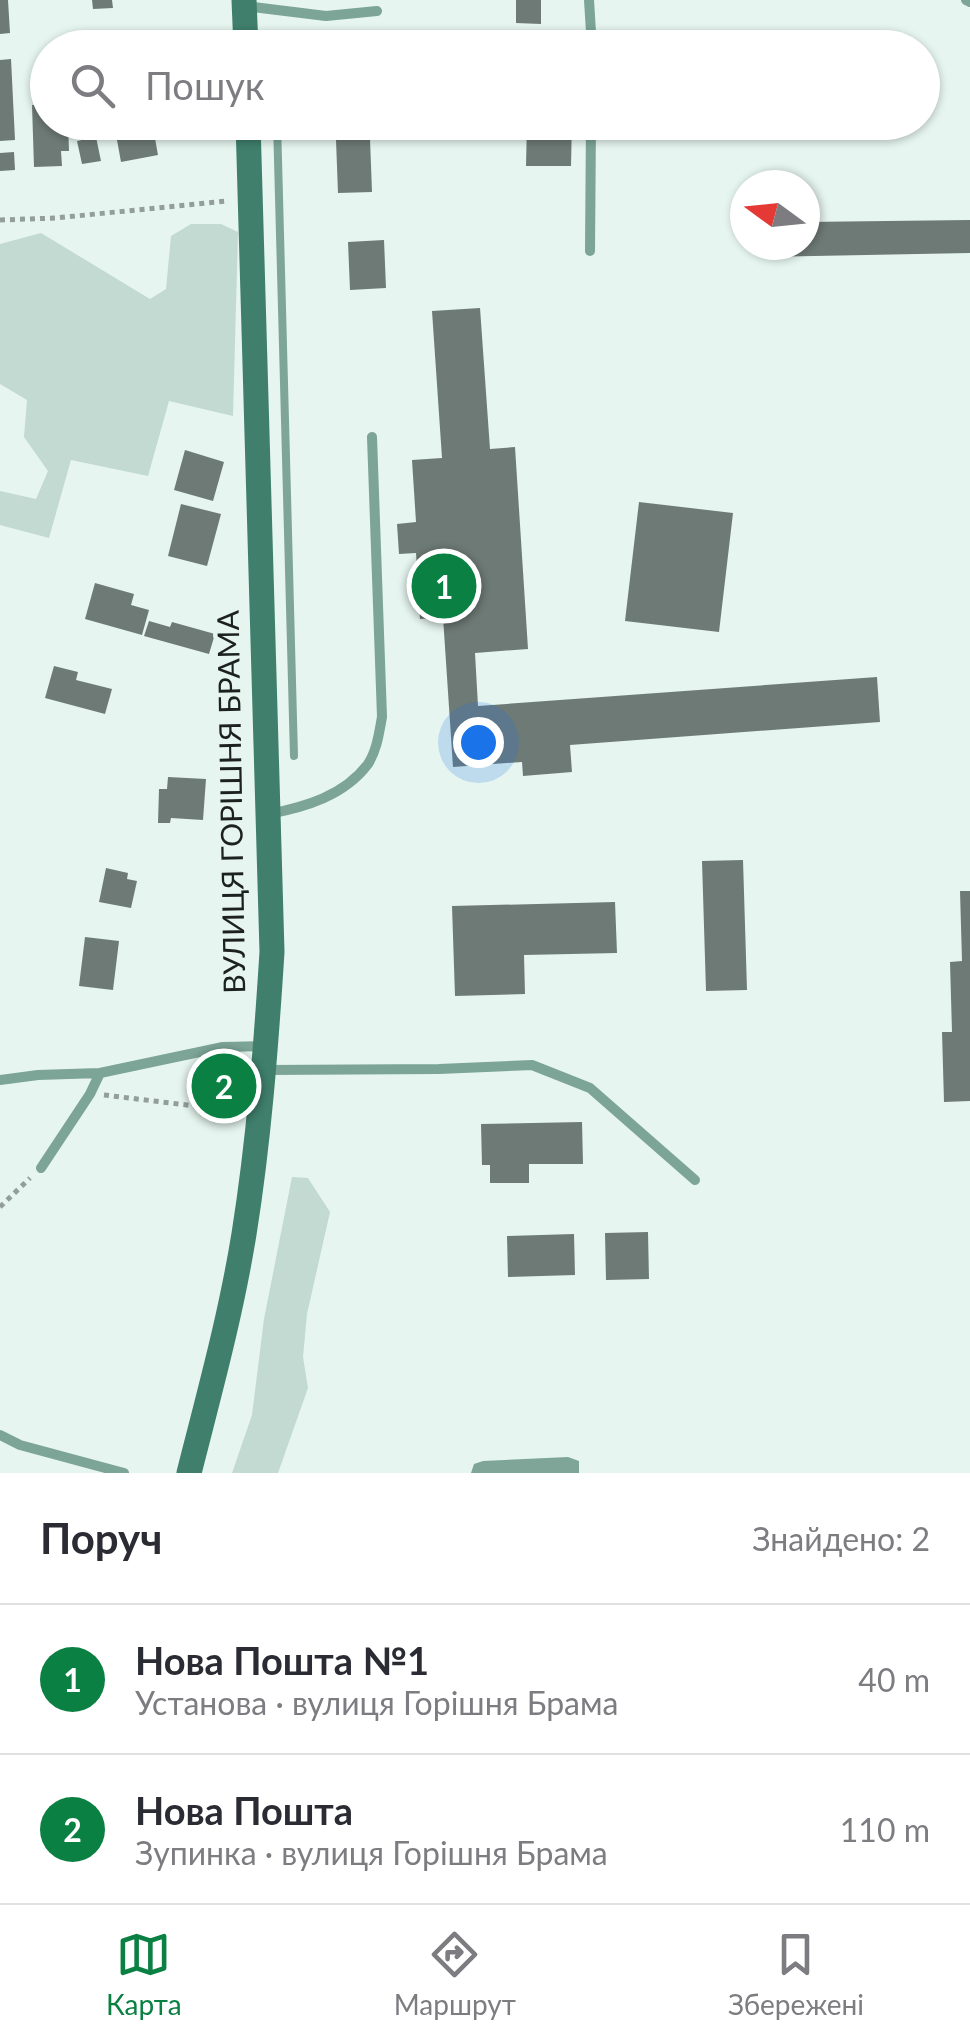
<!DOCTYPE html>
<html lang="uk">
<meta charset="utf-8">
<style>
body{margin:0;font-family:Lato,sans-serif;background:#f7f7f7;color:#2b2b33}
.compass{position:absolute;left:730px;top:170px;width:90px;height:90px;border-radius:50%;background:#fff;box-shadow:0 2px 8px #0004;rotate:285deg}
.you{position:absolute;left:478px;top:742px;width:35px;height:35px;margin:-25px;border:8px solid #fff;border-radius:50%;background:#1a73e8;box-shadow:0 0 0 15px #1a73e833}
.badge{display:grid;place-items:center;width:65px;height:65px;border-radius:50%;background:#0b8043;color:#fff;font-size:32px;font-weight:700}
.pin{position:absolute;translate:-50% -50%;border:5px solid #fff;box-shadow:0 2px 10px #0006}
.list{margin:0;padding:0;list-style:none}
h2{display:flex;justify-content:space-between;align-items:center;height:130px;margin:0;padding:0 40px;font-size:42px}
h2 small{font-size:32px;font-weight:400;color:#7c7c81}
.list li{display:grid;grid-template-columns:65px 1fr auto;gap:30px;align-items:center;box-sizing:border-box;height:150px;padding:0 40px;border-top:2px solid #e1e1e2}
.list b{display:block;font-size:38px;white-space:nowrap}
.list p{margin:0;font-size:32px;white-space:nowrap;color:#7c7c81}
.list em{font-size:32px;font-style:normal;color:#7c7c81}
.icon{flex:none;width:55px;height:55px;fill:none;stroke:currentColor;stroke-width:2;stroke-linecap:round;stroke-linejoin:round}
.map{position:relative;flex:none;width:970px;height:1473px;overflow:hidden}
.search{position:absolute;background:#fff;box-shadow:0 2px 8px #0004;left:30px;right:30px;top:30px;height:110px;display:flex;align-items:center;gap:25px;box-sizing:border-box;padding:0 35px;border-radius:55px;color:#7c7c81;font-size:38px}
.sheet{height:430px;background:#fff}
nav{display:flex;justify-content:space-around;align-items:center;box-sizing:border-box;height:140px;border-top:2px solid #e1e1e2;background:#fff;font-size:28px;color:#7c7c81}
nav a{display:grid;justify-items:center;gap:5px}
nav .on{color:#0b8043}
.map>svg:first-child{display:block}
</style>
<div class="map">
<svg width="970" height="1473" viewBox="0 0 970 1473">
<rect width="100%" height="100%" fill="#e6f5ef"/>
<path fill="#c2dad2" d="M191,224H221L238,232L233,416L169,401L148,476L71,460L49,538L0,525V491L36,499L48,471L24,437L27,400L0,384V244L41,233L150,299L166,289L171,236Z
M292,1177L308,1178L330,1212L307,1314L303,1357L308,1388L278,1473H232L252,1415L264,1319Z"/>
<path fill="#7ea598" d="M568,1457L579,1461V1473H471L474,1464L483,1461Z"/>
<g fill="none" stroke-linecap="round" stroke-linejoin="round">
<path stroke="#7ea598" stroke-width="8" d="M274,40L275,48
M277,122L294,756"/>
</g>
<path fill="#6e7a76" d="M0,0H8L10,33L0,34Z
M92,0H112L113,8L93,9Z
M516,0H541V24L516,23Z
M545,30H573L572,48H545Z
M11,59L15,140L0,141V60Z
M48,104V122H68L69,151H61L62,166L34,167L32,105Z
M152,122L158,155L121,162L115,129Z
M527,122H572L571,166H526Z
M96,137L101,161L82,164L77,141Z
M370,139L372,192L338,193L336,140Z
M14,152L15,170L0,171V153Z
M970,220V253L761,257V245H805V222Z
M384,240L386,288L350,290L348,242Z
M480,308L490,449L515,447L528,649L475,653L478,706L877,677L880,722L570,745L572,772L523,776L522,762L453,767L443,617L420,619L416,553L399,554L397,524L416,522L412,460L442,458L432,311Z
M185,450L224,462L213,501L174,490Z
M639,502L733,513L719,632L625,621Z
M181,504L221,514L207,566L168,556Z
M95,583L134,594L131,605L149,610L142,635L85,619Z
M149,621L170,627L172,622L215,634L209,654L144,636Z
M54,666L78,672L76,680L112,689L105,714L45,698Z
M168,777L206,779L203,820L171,818L170,823H158L159,789H167Z
M743,860L747,990L706,991L702,861Z
M106,868L128,873L127,879L137,881L131,908L99,902Z
M960,891H970V1101L944,1102L942,1032H952L950,962L962,961Z
M615,902L617,953L524,955L525,994L455,996L452,906Z
M85,937L119,941L113,990L79,986Z
M582,1122L583,1164H529V1183H490V1165H482L481,1124Z
M648,1232L649,1279L606,1280L605,1233Z
M574,1234L575,1275L508,1277L507,1236Z"/>
<g fill="none" stroke-linecap="round" stroke-linejoin="round">
<path stroke="#939e9a" stroke-width="5" stroke-dasharray="5 5" stroke-linecap="butt" d="M0,220L56,218L226,201
M104,1095L237,1111
M0,1207L30,1178"/>
<path stroke="#7ca497" stroke-width="10" d="M589,0L592,48
M966,0L970,2
M245,6L326,16L377,11
M590,251L591,122
M269,814C305,807 344,796 368,764C377,750 379,733 382,717L372,437
M265,1070L439,1069L532,1065L590,1088L695,1180
M0,1080L38,1075L100,1073L223,1047L266,1046
M41,1168L90,1094L100,1073
M0,1435L20,1445L124,1473"/>
<path stroke="#3f7f6c" stroke-width="25" d="M244,0L246,48
M189,1473C209,1394 231,1315 244,1234C259,1140 266,1046 272,952L248,122"/>
</g>
<g text-anchor="middle" stroke-width="9" stroke-linejoin="round" paint-order="stroke">
<g font-size="30" fill="#1c211f" stroke="#e6f5ef">
<text transform="translate(232 802) rotate(-91)" y="10">ВУЛИЦЯ ГОРІШНЯ БРАМА</text>
</g>
</g>
</svg>
<svg class="compass" viewBox="-18 -18 36 36"><path d="M0-13l5 13h-10z" fill="#e53935"/><path d="M0 13l5-13h-10z" fill="#7c7c81"/></svg>
<div class="you"></div>
<div class="pin badge" style="left:444px;top:586px">1</div>
<div class="pin badge" style="left:224px;top:1086px">2</div>
<div class="search"><svg class="icon" aria-label="search" viewBox="0 0 24 24"><circle cx="10" cy="10" r="6"/><path d="M15 15l6 6"/></svg>Пошук</div>
</div>
<section class="sheet">
<h2>Поруч<small>Знайдено: 2</small></h2>
<ul class="list">
<li><span class="badge">1</span><div><b>Нова Пошта №1</b><p>Установа · вулиця Горішня Брама</p></div><em>40 m</em></li>
<li><span class="badge">2</span><div><b>Нова Пошта</b><p>Зупинка · вулиця Горішня Брама</p></div><em>110 m</em></li>
</ul>
</section>
<nav>
<a class="on"><svg class="icon" aria-label="map" viewBox="0 0 24 24"><path d="M3 6l6-2 6 2 6-2v14l-6 2-6-2-6 2zM9 4v14M15 6v14"/></svg>Карта</a>
<a><svg class="icon" aria-label="directions" viewBox="0 0 24 24"><path d="M12 3l9 9-9 9-9-9zM9 14v-3h6M13 9l2 2-2 2"/></svg>Маршрут</a>
<a><svg class="icon" aria-label="saved" viewBox="0 0 24 24"><path d="M7 4h10v16l-5-4-5 4z"/></svg>Збережені</a>
</nav>
